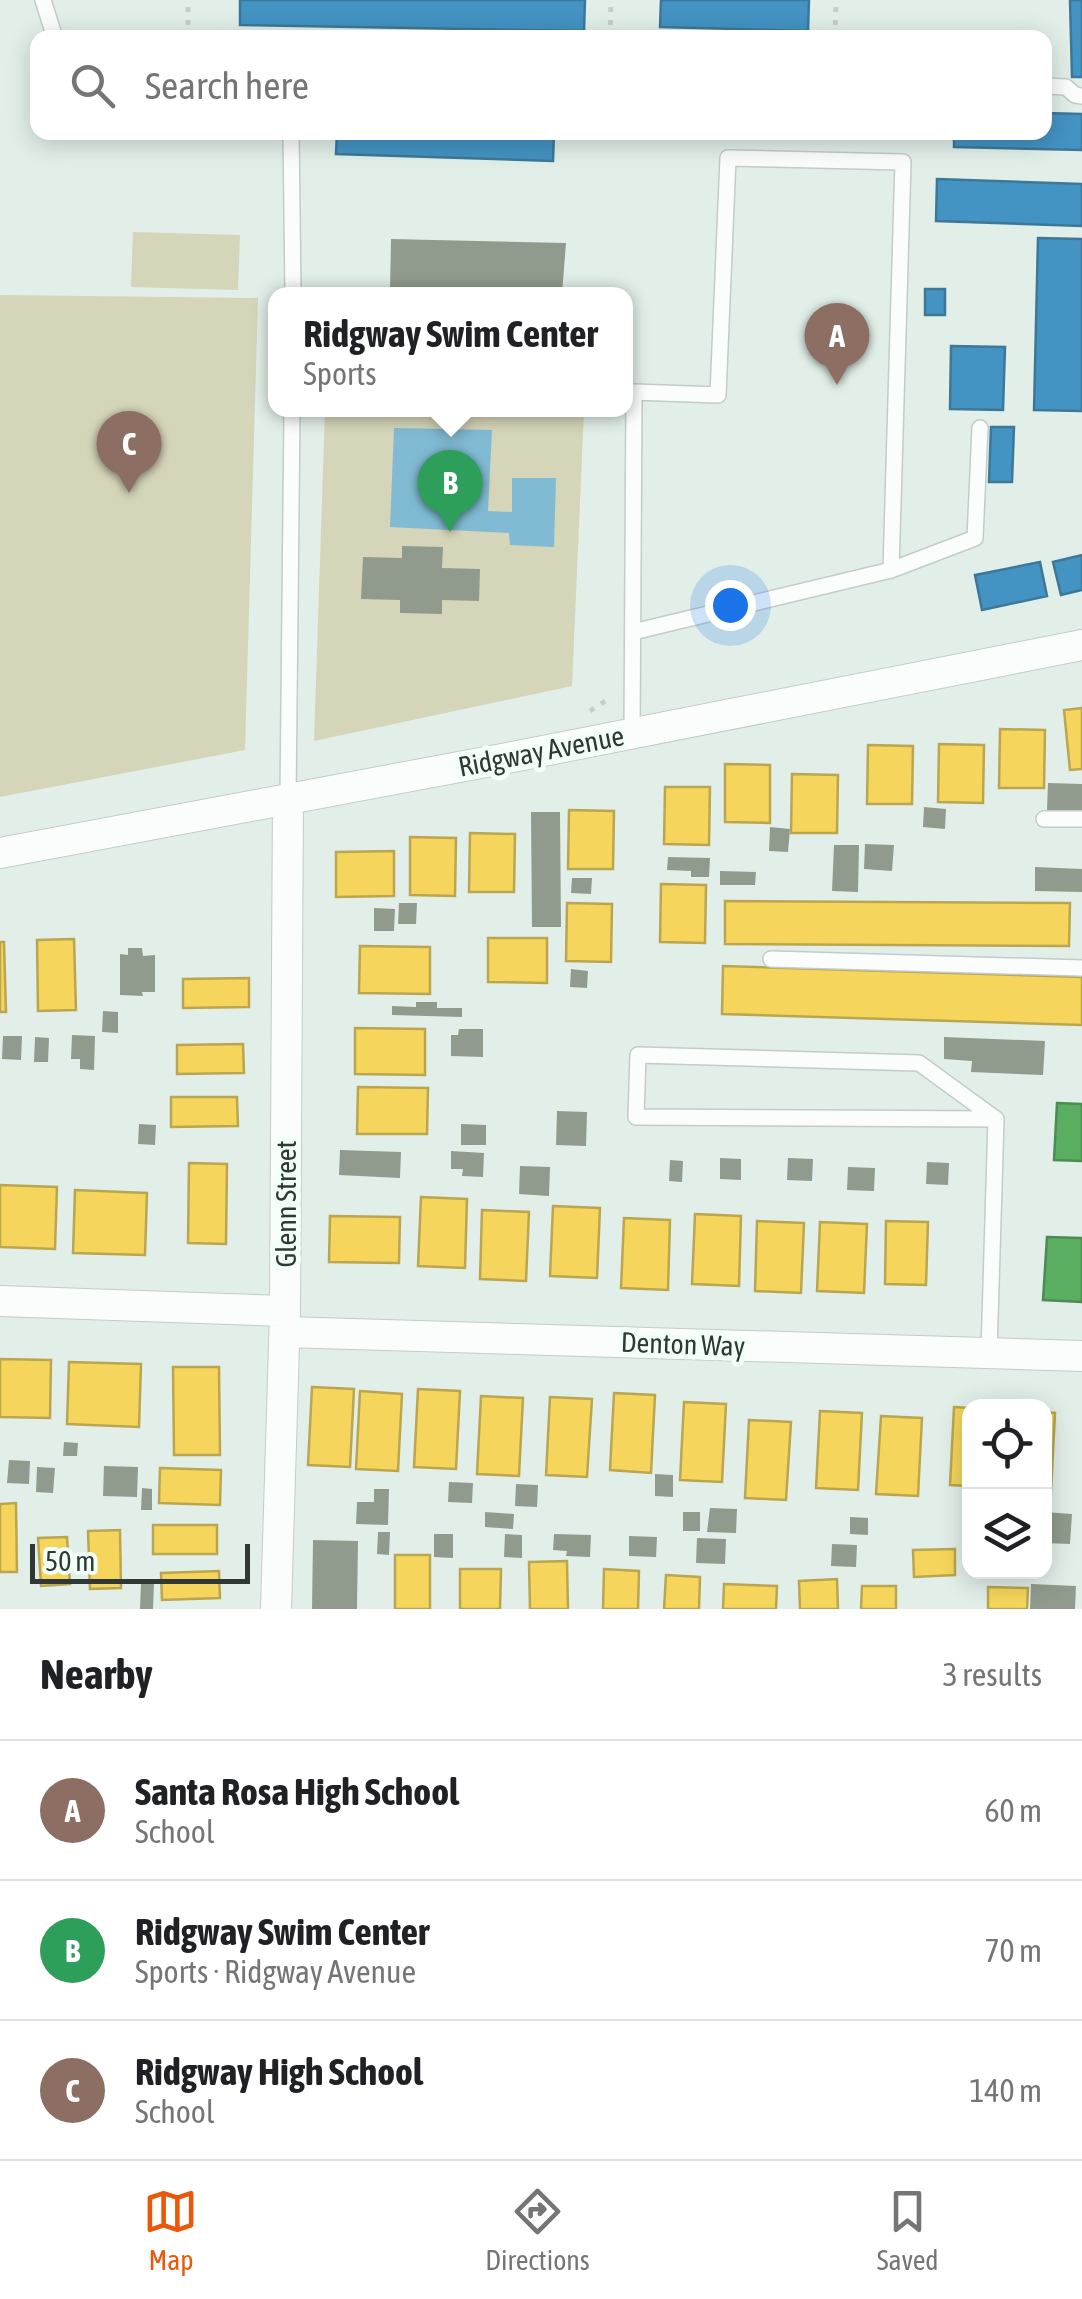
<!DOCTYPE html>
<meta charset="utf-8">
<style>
body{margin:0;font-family:"Asap Condensed",sans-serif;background:#f2f2f2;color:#202124}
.controls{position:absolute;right:30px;bottom:30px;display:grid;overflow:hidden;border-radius:20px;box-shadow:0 5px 25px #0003}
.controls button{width:90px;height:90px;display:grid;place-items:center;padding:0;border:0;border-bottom:2px solid #e0e0e0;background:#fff;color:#202124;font:50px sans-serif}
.scale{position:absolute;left:30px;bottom:25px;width:220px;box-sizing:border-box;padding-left:10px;border:5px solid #2f3834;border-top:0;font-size:28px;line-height:35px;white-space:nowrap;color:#2f3834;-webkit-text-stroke:8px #f1fff8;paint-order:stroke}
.you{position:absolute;left:730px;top:605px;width:35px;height:35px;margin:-25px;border:8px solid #fff;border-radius:50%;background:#1a73e8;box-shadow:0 0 0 15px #1a73e833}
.badge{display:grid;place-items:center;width:65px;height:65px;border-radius:50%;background:#ea580c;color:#fff;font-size:32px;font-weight:700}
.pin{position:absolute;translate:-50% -82px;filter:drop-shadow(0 2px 5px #0008)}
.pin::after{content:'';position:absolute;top:52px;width:35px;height:30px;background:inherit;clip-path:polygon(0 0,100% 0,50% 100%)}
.popup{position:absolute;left:268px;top:287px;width:365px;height:130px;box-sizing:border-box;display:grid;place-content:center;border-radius:20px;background:#fff;filter:drop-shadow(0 2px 8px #0005);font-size:32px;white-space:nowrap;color:#757577}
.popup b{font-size:38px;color:#202124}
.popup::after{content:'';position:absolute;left:50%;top:100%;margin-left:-20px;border:20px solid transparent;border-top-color:#fff}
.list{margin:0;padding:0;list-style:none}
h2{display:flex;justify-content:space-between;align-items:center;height:130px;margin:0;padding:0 40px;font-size:42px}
h2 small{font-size:32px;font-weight:400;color:#757577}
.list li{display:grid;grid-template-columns:65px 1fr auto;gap:30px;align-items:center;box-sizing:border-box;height:140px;padding:0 40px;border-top:2px solid #e0e0e0}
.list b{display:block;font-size:38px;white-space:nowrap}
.list p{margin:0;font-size:32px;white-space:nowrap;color:#757577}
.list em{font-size:32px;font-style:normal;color:#757577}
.icon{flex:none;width:55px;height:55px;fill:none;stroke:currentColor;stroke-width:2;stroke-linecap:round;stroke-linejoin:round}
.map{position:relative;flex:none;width:1082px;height:1609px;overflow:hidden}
.search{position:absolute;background:#fff;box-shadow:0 5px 25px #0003;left:30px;right:30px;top:30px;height:110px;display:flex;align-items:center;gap:25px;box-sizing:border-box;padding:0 35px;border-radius:20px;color:#757577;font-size:38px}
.sheet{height:550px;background:#fff}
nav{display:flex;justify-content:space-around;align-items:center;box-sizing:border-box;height:140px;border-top:2px solid #e0e0e0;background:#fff;font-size:28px;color:#757577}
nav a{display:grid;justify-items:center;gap:5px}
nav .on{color:#ea580c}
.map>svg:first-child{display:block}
</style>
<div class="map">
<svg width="1082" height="1609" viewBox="0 0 1082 1609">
<rect width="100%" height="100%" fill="#e2efe9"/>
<path fill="#d5d5b9" d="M133,232L240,235L238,290L131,287Z
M0,295L258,298L245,750L0,797Z
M325,410H584L572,686L314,741Z"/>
<path fill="#80bbd3" d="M394,428L492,430L488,511L512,512V478H556L554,547L510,545L509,533L390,527Z"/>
<path fill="#f6d55c" stroke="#baa650" stroke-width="2.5" d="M1082,708V769L1070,770L1064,710Z
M1000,729L1045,730L1044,788H999Z
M939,744L984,745L983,803L938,802Z
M868,745L913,746L912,804H867Z
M725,764L770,765V823L725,822Z
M792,774L838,775L837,833H791Z
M665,787H710L709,845L664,844Z
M569,810L614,811L613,869H568Z
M470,833L515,834L514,892H469Z
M410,837L456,838L455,896L410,895Z
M394,851V896L336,897V852Z
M661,884L706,885L705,943L660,942Z
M725,901L1070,903L1069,946L725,944Z
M567,903L612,904L611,962L566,961Z
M488,938H547V983L488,982Z
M74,939L76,1010L38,1011L37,940Z
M0,942H4L6,1012H0Z
M360,946L430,947V994L359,993Z
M723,966L1082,977V1025L722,1014Z
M249,978V1007L183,1008V979Z
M355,1028L425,1029V1075L355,1074Z
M243,1044L244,1073L177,1074V1045Z
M358,1087L428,1088L427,1134H357Z
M171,1097H237L238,1126L171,1127Z
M189,1163L227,1164L226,1244L188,1243Z
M0,1185L57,1187L55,1249L0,1247Z
M75,1190L147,1193L145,1255L73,1253Z
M421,1197L467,1199L465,1268L418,1266Z
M553,1206L600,1208L597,1278L550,1276Z
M482,1210L529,1212L526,1281L480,1279Z
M695,1214L741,1216L739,1286L692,1284Z
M330,1216L400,1217L399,1263L329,1262Z
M624,1218L670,1220L668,1290L621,1288Z
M757,1221L804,1223L801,1293L755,1291Z
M886,1221L928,1222L926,1285L885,1284Z
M820,1222L867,1224L864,1293L817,1291Z
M0,1359L51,1360L50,1418L0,1417Z
M69,1362L141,1364L139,1427L67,1424Z
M173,1367H219L220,1455H174Z
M312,1387L354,1389L350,1467L308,1465Z
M418,1389L460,1391L456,1469L414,1467Z
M360,1391L402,1394L398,1471L356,1469Z
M614,1393L655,1395L651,1473L610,1470Z
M481,1396L523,1398L519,1476L477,1474Z
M550,1397L592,1399L587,1477L546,1475Z
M684,1402L726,1404L722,1482L680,1480Z
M954,1407L970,1408V1486L950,1485Z
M820,1411L862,1413L858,1490L816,1488Z
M1044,1412L1055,1413L1051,1491L1044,1490Z
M881,1416L922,1418L918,1496L876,1494Z
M749,1420L791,1422L786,1500L745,1498Z
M160,1468L221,1470L220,1505L159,1503Z
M16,1503L17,1572H0V1504Z
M153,1525H217V1554H153Z
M120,1530L121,1588L90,1589L88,1531Z
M67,1537L70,1584L41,1586L38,1538Z
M955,1549V1575L914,1577L913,1550Z
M395,1555H430V1609H395Z
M567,1561L568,1609H530L529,1562Z
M460,1569H501L500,1609H460Z
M604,1569L639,1571L638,1609H603Z
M219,1571L220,1598L162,1600L161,1573Z
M666,1575L700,1577L699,1609H664Z
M837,1579L838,1609H800L799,1581Z
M724,1584L777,1586L776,1609H723Z
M862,1586H896V1609H861Z
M988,1587L1028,1588L1027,1609H988Z"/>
<path fill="#4393c3" stroke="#3d7898" stroke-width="2.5" d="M240,0H585L584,31L240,25Z
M661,0H809L808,31L660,27Z
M1070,0H1082V77H1072Z
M1044,113L1082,114V150L954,147V132H1044Z
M337,132H554L553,161L336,154Z
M937,179L1082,184V226L936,221Z
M1038,238L1082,239V411L1034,410Z
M925,289H945V315H925Z
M951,346L1005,347L1003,410L950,409Z
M991,427H1014L1012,482H989Z
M1082,555V590L1061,595L1053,562Z
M1040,562L1047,596L982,610L975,575Z"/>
<path fill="#5aae61" stroke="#4d8b54" stroke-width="2.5" d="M1057,1103L1082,1104V1161L1054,1160Z
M1047,1237L1082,1238V1302L1043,1300Z"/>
<path fill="#909b8d" d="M391,239L566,243L562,294H390Z
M402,546L443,547L442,568L480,569L479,601L442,600V614L400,613V600L361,599L363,557L402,558Z
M1048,783L1082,784V812L1047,810Z
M924,807L946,809L945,829L923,827Z
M531,812H560L561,927H532Z
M770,827L790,829L788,852L769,851Z
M865,844L894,845L892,871L864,869Z
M834,845H859L858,892L832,891Z
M668,857L710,858L709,877H691V871L667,870Z
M1035,867L1082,869V892L1035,891Z
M720,871L756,872L755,885H720Z
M572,878H592L591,894L571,893Z
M399,903H417L416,924H398Z
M374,908L395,909L394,931H374Z
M128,948H142L143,956L155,955V992H142L143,996L120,995V954L128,955Z
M571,969L588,971L587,988L570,987Z
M416,1002H437V1008H462V1017L392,1015V1006L416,1007Z
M103,1011L118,1012V1033L102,1032Z
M459,1029H483V1057L451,1056V1035H458Z
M72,1035L95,1036L94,1070L80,1069V1059H71Z
M3,1036H22L21,1060L2,1059Z
M35,1037L49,1038L48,1062H34Z
M944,1037L1045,1041L1043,1075L971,1072L972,1061L944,1059Z
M557,1111L587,1112L586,1146L556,1145Z
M139,1124L156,1125L155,1145L138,1144Z
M461,1124L486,1125V1145H461Z
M340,1150L401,1152L400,1178L339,1175Z
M451,1151L484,1153L483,1177L462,1176L463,1169H451Z
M720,1158L741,1159V1180L720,1179Z
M788,1158L813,1159L812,1181L787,1180Z
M670,1160L683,1161L682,1182L669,1181Z
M927,1162L949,1163L948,1185L926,1184Z
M520,1166L550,1167L549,1196L519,1194Z
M848,1167L875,1168L874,1191L847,1190Z
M64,1442L78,1443L77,1456H63Z
M9,1460L30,1461L29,1484L7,1483Z
M104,1466L138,1467L137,1497L103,1496Z
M37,1467L55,1468L53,1493L36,1492Z
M655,1474L673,1475V1497L655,1496Z
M449,1482L473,1483L472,1503L448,1502Z
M516,1484L538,1485L537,1507L515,1506Z
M142,1488L152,1489V1510H141Z
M374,1489H389L388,1525L356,1524L357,1502H374Z
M710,1508L737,1509L736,1533L707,1532Z
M485,1512L514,1514L513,1529L485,1527Z
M683,1512H700V1531H683Z
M1044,1512L1072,1514L1070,1544L1044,1543Z
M850,1517L868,1518V1535L850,1534Z
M378,1532H390L389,1555L377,1554Z
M434,1534H453V1558L434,1557Z
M505,1534L522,1535V1558L504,1557Z
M554,1534L591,1535L590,1557L566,1556L567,1551L553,1550Z
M629,1536L657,1537L656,1557L629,1556Z
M697,1538L726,1539L725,1564L696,1563Z
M313,1540L358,1541L357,1609H312Z
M832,1544L857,1545L856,1567L831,1566Z
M141,1583H154L153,1609H140Z
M1031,1584L1076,1586L1075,1609H1030Z"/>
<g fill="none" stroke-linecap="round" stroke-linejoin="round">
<g stroke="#c2ccc8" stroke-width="18">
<path id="service" d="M43,0L55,38
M1044,86L1066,87L1075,95L1082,96
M291,132L293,294
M891,570L975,538L980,428
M632,734L634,392L718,395L728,158L903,162L891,570L633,632
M288,799L292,410
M1044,819H1082
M771,959L1082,968
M638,1055L919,1063L996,1119L636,1117Z
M989,1353L996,1119"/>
</g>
<g stroke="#c2ccc8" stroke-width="32">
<path id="minor" d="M0,853L523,755L1082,645
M0,1301L285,1311
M285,1332L1082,1356
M276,1609L285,1311L288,799"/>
</g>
<path stroke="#c7cdcb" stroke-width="5" stroke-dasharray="5 8" stroke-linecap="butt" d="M188,38V0
M610,38L611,0
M835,38L836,0
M590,711L610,698"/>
<use href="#service" stroke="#fbfdfc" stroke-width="15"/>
<use href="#minor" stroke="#fbfdfc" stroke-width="30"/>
</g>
<g text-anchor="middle" stroke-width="10" stroke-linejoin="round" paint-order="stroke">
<g font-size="28" fill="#2f3834" stroke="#f1fff8">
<text transform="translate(541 751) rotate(-11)" y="10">Ridgway Avenue</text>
<text transform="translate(286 1204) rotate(-90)" y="10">Glenn Street</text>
<text transform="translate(683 1344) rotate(2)" y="10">Denton Way</text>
</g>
</g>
</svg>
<div class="controls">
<button><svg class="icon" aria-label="locate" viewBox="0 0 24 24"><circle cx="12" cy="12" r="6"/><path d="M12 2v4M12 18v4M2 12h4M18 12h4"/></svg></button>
<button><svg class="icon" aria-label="layers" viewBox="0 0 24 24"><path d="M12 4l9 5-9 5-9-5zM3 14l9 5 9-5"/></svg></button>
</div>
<div class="scale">50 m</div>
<div class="you"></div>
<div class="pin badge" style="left:837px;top:385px;background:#8d6e63">A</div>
<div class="pin badge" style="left:450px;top:532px;background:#2e9e5b">B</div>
<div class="popup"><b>Ridgway Swim Center</b>Sports</div>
<div class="pin badge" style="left:129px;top:493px;background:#8d6e63">C</div>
<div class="search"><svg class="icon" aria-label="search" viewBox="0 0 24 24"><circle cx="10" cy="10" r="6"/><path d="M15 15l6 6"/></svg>Search here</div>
</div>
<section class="sheet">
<h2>Nearby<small>3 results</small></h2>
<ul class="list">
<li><span class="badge" style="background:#8d6e63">A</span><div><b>Santa Rosa High School</b><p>School</p></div><em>60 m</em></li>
<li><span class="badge" style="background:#2e9e5b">B</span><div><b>Ridgway Swim Center</b><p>Sports · Ridgway Avenue</p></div><em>70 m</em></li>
<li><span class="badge" style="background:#8d6e63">C</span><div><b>Ridgway High School</b><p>School</p></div><em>140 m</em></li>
</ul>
</section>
<nav>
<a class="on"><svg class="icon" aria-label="map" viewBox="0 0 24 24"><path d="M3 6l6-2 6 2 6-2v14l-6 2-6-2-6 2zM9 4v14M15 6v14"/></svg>Map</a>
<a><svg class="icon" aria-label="directions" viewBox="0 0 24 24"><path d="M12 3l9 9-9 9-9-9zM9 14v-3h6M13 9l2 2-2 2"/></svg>Directions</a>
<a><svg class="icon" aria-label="saved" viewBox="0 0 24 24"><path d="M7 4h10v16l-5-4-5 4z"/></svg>Saved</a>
</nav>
